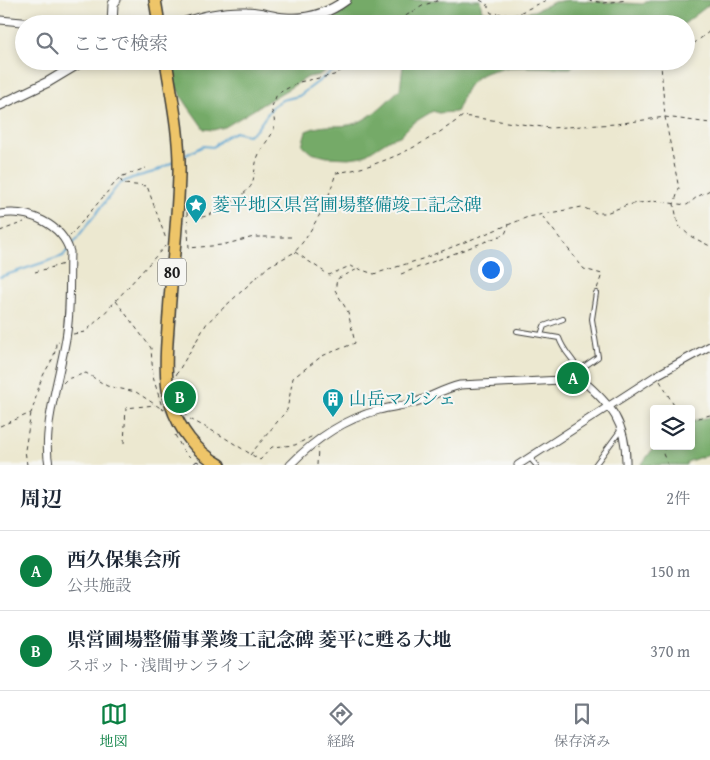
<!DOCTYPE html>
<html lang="ja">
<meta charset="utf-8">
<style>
body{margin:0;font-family:"Gentium Book Plus","Noto Serif JP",serif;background:#f2f2f3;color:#1f2937}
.controls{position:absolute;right:15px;bottom:15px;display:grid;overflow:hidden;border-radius:5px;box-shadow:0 2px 8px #0003}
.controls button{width:45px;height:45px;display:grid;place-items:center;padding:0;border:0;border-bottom:1px solid #e0e1e3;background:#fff;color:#1f2937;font:25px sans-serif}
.you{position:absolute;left:490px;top:269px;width:18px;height:18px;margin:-12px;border:4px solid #fff;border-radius:50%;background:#1a73e8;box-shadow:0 0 0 8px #1a73e833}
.badge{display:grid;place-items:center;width:32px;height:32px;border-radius:50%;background:#0b8043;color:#fff;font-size:16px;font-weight:700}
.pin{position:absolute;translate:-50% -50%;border:2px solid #fff;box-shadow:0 1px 5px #0006}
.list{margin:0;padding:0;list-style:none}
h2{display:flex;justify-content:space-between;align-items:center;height:65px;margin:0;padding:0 20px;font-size:21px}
h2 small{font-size:16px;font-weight:400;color:#747a83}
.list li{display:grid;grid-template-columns:32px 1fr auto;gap:15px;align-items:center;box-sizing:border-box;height:80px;padding:0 20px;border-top:1px solid #e0e1e3}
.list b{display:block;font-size:19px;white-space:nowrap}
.list p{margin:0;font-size:16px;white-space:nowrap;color:#747a83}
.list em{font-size:16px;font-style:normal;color:#747a83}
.icon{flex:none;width:28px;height:28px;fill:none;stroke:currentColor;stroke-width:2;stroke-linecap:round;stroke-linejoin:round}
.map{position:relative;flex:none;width:710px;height:465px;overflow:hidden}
.search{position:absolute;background:#fff;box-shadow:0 2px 8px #0003;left:15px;right:15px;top:15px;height:55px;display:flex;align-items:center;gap:12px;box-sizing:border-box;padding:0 18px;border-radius:28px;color:#747a83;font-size:19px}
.sheet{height:225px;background:#fff}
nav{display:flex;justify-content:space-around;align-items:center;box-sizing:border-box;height:70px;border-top:1px solid #e0e1e3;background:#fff;font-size:14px;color:#747a83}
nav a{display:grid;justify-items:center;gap:2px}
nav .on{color:#0b8043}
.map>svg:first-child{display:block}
</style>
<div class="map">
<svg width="710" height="465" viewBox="0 0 710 465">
<rect width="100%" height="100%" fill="#f6f6f2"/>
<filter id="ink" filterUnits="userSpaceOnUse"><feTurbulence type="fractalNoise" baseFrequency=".02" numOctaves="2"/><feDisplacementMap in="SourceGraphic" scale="10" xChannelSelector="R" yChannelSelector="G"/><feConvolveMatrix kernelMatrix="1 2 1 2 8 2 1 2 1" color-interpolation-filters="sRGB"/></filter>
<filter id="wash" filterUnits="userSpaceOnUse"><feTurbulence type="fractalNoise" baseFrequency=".0096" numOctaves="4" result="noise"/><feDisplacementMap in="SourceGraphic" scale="20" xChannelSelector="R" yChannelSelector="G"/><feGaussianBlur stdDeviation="1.12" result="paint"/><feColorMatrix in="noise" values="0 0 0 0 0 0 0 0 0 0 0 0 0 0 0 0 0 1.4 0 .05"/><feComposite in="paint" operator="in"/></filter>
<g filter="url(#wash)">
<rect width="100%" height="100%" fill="#ece8d0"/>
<path fill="#75aa67" stroke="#486342" d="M356,0H480L482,11L491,13L488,19L534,11L554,2L568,0L643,4L649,0H710V4L684,24H327Z
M166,61H339L319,75L308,77L225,127L213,130L204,129C189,107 172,87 166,61Z
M408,61H578L571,68C543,69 494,60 473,81C465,88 461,102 456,112L438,113L433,111L413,123L400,136L390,139L363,156L349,158L327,157L311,153L302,145L306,131C326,122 341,129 356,123C373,117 387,101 400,89L403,66Z
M710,417V454L687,462L686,465H641L655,446H691V421Z"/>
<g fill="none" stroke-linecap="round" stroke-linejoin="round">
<path stroke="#59a4d1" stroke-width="2" d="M184,156L203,146L213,147L225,137L235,132L248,135L256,130L273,106L282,100L299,96L331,72L354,66L362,61
M70,247L119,184L132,178L154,172L175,161
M0,277L63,256L68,250"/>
</g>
</g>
<g filter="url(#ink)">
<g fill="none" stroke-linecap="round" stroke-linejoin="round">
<g stroke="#3b3b37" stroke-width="6">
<path id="service" d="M517,331L559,338C565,356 577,359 581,379
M541,335L544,326L563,319
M579,370L598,357L592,319L596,293
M530,458L536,465
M197,464L198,465
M595,465L620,431"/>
</g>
<g stroke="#3b3b37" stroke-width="9">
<path id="minor" d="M0,20L44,24
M0,214C28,209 62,224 70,252C69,282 71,315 65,344C59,378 42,432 49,465
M290,465C314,440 345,419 379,410C390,407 402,406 413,403C429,398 443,389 460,385L581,379C611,405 627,423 626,465
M518,465L657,375L710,346"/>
</g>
<g stroke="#3b3b37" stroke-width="11">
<path id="tertiary" d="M112,24L113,4L116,0
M179,24C201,17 223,11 247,12C260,12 272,17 285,18C308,20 327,14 346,0
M0,105L48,82L83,61"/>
</g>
<g stroke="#3b3b37" stroke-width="14">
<path id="primary" d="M155,0L159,24
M166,61C172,98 180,136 179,174C178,221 172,267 169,314C167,343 163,375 171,404C179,429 196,452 220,465"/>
</g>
<path stroke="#3b3b37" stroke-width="1" stroke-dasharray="4 4" stroke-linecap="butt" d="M480,0L487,4L491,13L515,15L547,0
M588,0L604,3L627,0
M392,24L424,5L440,0
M686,46L692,45L710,31
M662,61L661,65L665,117L679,189L674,204L678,225L690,236L710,246
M120,179L123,184L147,186L166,239
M187,211C191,213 197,216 201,217C212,217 248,194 252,184C255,177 254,164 259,154C268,135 281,133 271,109L277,94L299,82L334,75L356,61
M187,212L189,248L222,245L254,237H291
M543,217L584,269L602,274L597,289
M0,231L24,222
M70,236L120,177L146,168
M295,252L329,275L350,266L374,274L422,259L528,217L582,207L596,213H606L627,205L652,201L687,205L697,197L710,190
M35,272L64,264
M401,274L505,234L509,225
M116,301L151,348L153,377L163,410L165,409
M73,334L85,332L101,317L166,245
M176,375L207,323L269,266L295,252L306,238L326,204L336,173C384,166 425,144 463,116L550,128L616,124L665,117L710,123
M660,381L676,409
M63,383L67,379L86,373L107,386L136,392L162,409
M185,413L190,419L222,436L260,460L272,447L295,445L313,436
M691,420L710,415
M0,426L31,413C36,401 37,389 42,378C48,364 56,359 56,342L59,341
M175,435L183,450L193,460
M124,443L126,408L155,405
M665,446L663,454L668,465
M250,455L287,410L293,378L322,356L355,343L348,312L335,290L337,279L360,268
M27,465L25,450L31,413
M317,465L318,448"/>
<use href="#service" stroke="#fff" stroke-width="4"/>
<use href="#minor" stroke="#fff" stroke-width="7"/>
<use href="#tertiary" stroke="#fff" stroke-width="9"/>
<use href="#primary" stroke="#eec569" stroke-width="11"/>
</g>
</g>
<defs>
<g id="sight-pin" transform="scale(1.125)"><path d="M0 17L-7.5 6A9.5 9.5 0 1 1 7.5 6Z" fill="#0f9aa8" stroke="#f6f6f2"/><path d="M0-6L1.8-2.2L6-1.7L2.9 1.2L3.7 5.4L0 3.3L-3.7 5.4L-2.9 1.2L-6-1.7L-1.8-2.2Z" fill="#fff"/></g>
<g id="building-pin" transform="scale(1.125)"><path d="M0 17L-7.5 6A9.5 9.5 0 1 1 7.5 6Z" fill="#0f9aa8" stroke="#f6f6f2"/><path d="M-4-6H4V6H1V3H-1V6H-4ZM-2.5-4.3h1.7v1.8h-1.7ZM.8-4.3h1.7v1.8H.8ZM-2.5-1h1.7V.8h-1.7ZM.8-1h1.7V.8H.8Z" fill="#fff"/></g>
</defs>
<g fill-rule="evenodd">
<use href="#sight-pin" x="196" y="205"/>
<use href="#building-pin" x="333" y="399"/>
</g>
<g text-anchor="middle" stroke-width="4" stroke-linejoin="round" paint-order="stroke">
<rect fill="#f6f6f2" stroke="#5d5d5c" stroke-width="1" x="158" y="258.5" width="28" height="27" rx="4"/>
<g font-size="16" font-weight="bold" fill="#1c1c1c">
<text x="172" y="278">80</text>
</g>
<g font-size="18" fill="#0d838f" stroke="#f6f6f2" text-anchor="start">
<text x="212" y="211">菱平地区県営圃場整備竣工記念碑</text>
<text x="349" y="405">山岳マルシェ</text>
</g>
</g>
</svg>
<div class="controls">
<button><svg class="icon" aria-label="layers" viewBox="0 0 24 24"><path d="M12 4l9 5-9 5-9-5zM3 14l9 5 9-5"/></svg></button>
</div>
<div class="you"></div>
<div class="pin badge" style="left:573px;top:378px">A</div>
<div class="pin badge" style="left:180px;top:397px">B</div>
<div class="search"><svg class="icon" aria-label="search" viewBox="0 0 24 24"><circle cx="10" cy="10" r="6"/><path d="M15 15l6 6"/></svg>ここで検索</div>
</div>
<section class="sheet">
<h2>周辺<small>2件</small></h2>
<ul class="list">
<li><span class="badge">A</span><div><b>西久保集会所</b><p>公共施設</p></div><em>150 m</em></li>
<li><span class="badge">B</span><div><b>県営圃場整備事業竣工記念碑 菱平に甦る大地</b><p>スポット · 浅間サンライン</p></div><em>370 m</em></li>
</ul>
</section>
<nav>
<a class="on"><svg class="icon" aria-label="map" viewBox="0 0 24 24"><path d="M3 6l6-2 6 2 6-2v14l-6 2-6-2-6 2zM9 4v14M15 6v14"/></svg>地図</a>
<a><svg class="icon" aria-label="directions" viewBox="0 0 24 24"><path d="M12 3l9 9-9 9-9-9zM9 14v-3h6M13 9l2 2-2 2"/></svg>経路</a>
<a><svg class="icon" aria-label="saved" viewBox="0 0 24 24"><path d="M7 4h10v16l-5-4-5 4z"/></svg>保存済み</a>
</nav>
